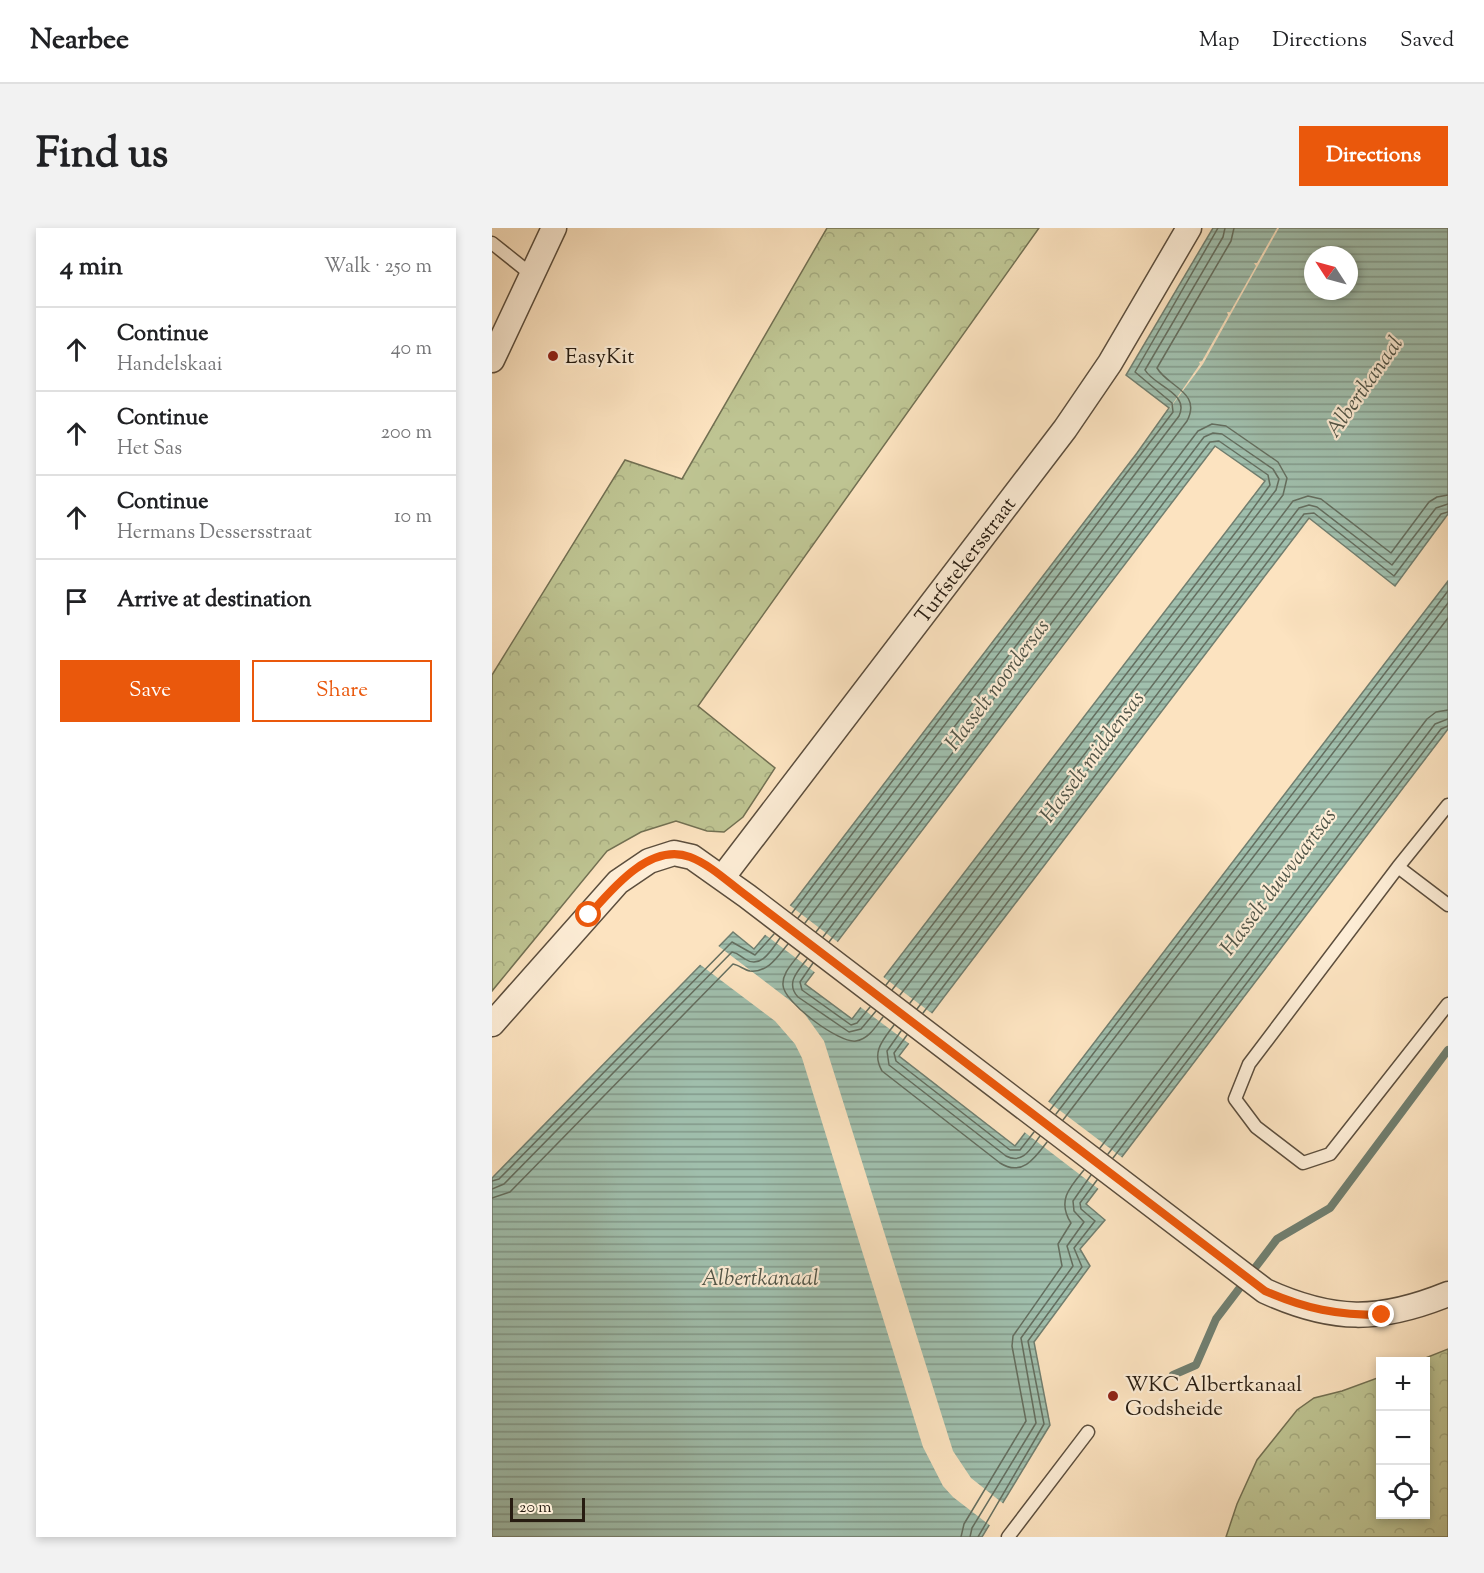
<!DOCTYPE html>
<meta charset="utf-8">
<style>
body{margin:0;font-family:"Sorts Mill Goudy",serif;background:#f2f2f2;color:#202124}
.controls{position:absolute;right:18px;bottom:18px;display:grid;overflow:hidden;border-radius:0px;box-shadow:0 3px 9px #0003}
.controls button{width:54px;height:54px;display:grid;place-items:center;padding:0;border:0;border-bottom:2px solid #e0e0e0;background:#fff;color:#202124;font:30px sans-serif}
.compass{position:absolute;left:812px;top:18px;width:54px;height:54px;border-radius:50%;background:#fff;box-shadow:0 3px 9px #0003;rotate:306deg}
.scale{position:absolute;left:18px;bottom:15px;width:75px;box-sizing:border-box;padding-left:6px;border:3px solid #271c11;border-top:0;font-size:16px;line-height:21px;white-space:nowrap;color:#271c11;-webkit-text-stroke:4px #fdedd6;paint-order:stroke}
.stop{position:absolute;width:18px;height:18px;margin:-14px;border:4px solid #ea580c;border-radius:50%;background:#fff}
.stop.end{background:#ea580c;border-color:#fff;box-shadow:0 2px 6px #0008}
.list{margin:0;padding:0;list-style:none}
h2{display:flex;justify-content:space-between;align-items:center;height:78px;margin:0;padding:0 24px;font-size:26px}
h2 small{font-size:20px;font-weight:400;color:#757577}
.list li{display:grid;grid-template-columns:39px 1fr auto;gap:18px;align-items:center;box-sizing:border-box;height:84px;padding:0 24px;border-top:2px solid #e0e0e0}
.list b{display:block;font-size:22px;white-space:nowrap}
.list p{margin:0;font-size:20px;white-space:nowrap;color:#757577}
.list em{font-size:20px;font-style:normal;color:#757577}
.actions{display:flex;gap:12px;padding:18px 24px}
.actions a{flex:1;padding:14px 0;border:2px solid #ea580c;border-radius:0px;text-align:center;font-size:21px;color:#ea580c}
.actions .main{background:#ea580c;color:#fff}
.icon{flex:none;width:33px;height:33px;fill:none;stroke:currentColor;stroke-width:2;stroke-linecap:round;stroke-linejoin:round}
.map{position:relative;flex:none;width:956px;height:1309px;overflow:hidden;border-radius:0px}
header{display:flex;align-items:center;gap:36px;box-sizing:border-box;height:84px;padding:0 30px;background:#fff;border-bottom:2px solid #e0e0e0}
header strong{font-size:28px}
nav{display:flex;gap:33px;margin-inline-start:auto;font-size:21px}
.intro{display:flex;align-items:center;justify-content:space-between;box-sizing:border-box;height:144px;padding:0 36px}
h1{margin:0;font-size:42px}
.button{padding:15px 27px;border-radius:0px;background:#ea580c;color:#fff;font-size:21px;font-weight:700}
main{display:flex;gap:36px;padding:0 36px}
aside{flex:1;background:#fff;border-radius:0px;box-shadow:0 3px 9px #0003}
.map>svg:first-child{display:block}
</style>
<header>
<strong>Nearbee</strong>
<nav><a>Map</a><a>Directions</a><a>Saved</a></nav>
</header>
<div class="intro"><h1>Find us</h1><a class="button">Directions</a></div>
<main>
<aside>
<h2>4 min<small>Walk · 250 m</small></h2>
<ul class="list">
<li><svg class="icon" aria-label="ahead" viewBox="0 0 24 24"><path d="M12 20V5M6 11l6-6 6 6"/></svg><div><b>Continue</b><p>Handelskaai</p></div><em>40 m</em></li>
<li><svg class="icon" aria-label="ahead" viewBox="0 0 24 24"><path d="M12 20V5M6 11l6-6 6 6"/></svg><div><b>Continue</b><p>Het Sas</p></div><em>200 m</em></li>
<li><svg class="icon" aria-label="ahead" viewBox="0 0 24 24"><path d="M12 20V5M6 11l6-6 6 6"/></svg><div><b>Continue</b><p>Hermans Dessersstraat</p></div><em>10 m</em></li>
<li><svg class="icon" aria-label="arrive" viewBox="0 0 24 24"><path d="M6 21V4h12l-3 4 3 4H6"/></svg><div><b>Arrive at destination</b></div></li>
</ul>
<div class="actions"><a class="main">Save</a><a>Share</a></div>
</aside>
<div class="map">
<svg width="956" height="1309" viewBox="0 0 956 1309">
<defs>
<pattern id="forest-crowns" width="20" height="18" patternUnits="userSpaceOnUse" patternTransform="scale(1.5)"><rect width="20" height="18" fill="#bec492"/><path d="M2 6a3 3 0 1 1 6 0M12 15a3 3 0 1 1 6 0" fill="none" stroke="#a3a87d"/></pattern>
<pattern id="water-rules" width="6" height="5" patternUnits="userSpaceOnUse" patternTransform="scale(1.5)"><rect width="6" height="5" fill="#a0bfad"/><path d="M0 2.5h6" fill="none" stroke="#829a8b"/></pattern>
</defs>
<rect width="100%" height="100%" fill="#fce3c0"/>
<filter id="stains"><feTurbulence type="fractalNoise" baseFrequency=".00333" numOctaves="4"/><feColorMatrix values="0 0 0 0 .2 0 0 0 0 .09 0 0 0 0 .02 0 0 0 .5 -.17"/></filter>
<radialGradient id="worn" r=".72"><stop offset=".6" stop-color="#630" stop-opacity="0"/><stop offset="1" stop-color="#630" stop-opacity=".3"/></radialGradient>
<path fill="url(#forest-crowns)" stroke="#727052" stroke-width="1.5" d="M335,0H547L206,478L283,540L251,589L232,604L215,603L184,593L149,604L115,623L0,763V447L133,232L190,251Z
M956,1121V1309H734L745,1276L765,1232L805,1182L822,1170L850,1163L888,1149V1286H934V1134L926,1133Z"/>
<path fill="url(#water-rules)" stroke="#707e6f" stroke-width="1.5" fill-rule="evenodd" d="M721,0H956V286L903,358L817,290L407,828L523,918L956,353V501L594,976L613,992L588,1021L598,1038L542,1114L558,1197L490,1309H0V950L241,704L262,721L304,671L645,225L677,180L634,147ZM821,27H857V63H821ZM723,218L773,253L360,791L313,756Z"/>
<path fill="#fce3c0" d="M785,0H787L711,136L675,184L708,136L707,134L710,133L736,87L735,84H738L764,38L762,35H765Z
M296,676L347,715L325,746L271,705Z
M225,717L309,781L332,813L461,1223L479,1250L513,1277L500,1299L461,1269L451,1258L431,1219L310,830L303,816L283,793L206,735Z
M390,748L442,787L419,817L367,778Z
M554,872L632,931L608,962L531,903Z"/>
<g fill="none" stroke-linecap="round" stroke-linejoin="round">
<path stroke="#646e5f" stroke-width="1.5" d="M300,685L681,184L680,175L643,144L726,0
M306,690L687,188C698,165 662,158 653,142L731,9L733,0
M313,695L695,193C710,164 676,159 665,140L739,13L742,0
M324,704L706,203L720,196L734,198L786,234L795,250L791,267L408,767
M331,709L712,209L721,205L730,206L781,241L787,251L784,262L400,762
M337,714L718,214L727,213L776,247L778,257L747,300L394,757
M308,725C301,735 290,745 291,757C291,774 348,816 364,813C377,811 384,798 391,789
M315,731C306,743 293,755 306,769L357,804L369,801L384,783
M321,735L308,754L310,762L359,797L365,795L378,779
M418,775L801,273L816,268L829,271L899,325L937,274L945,269L956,267
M425,781L807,280L817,277L825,279L900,337L944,280L956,276
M431,785L812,286L822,285L902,348L949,286L956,284
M402,797C391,812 379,824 390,843L508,935C530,949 543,930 555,914
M409,803L395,823L397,837L514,928C531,937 539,920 548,908
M415,807L402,825L404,833L518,922H528L542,904
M558,882L956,363
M564,886L956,375
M571,892L956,390
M608,920L935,491L944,484L956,482
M616,926L943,496L956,491
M621,930L949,501L956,498
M0,953L7,951L240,714L263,727L282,706
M0,961L12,956L240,724C246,725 248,728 253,731C269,742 280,721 288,710
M0,970L18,964L241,736C247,737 252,742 258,743C276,745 286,728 296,716
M469,1309L472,1296L534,1193L520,1118L521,1108L570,1038L566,1016L579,995C565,973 577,960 592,942
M478,1309L480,1300L544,1195L529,1110L581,1038L575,1018L592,994L582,983L581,973L599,947
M486,1309L552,1196L536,1113L590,1039L582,1020L603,993L589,981L588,975L605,952"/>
<path stroke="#707e6f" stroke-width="8" d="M681,1147L704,1137L724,1091L785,1011L838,980L956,822"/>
<g stroke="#5c4e3d" stroke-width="15">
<path id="service" d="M0,15L40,47
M956,577L906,639L956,677
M906,639L757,836L743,871L764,899L811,935L838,926L956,776
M516,1309L596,1204"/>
</g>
<g stroke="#5c4e3d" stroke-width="27">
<path id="minor" d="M0,132L62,0
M230,650L573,201L618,135L697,0
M0,796L126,654L157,633L182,625L200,629L255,668L773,1063C841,1094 887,1094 956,1066"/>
</g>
<use href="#service" stroke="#fdedd6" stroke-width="12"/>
<use href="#minor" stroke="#fdedd6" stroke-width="24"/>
</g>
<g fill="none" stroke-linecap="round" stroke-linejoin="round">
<path stroke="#ea580c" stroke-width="8" d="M97,687C120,661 158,614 198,629C219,637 237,655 255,668L773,1063C814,1081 845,1087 890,1087"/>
</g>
<g fill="#8f2418" stroke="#fdedd6" stroke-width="2">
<circle cx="61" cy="128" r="6"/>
<circle cx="621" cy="1168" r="6"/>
</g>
<g text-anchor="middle" stroke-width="4.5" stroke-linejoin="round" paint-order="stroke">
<g font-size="21" fill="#271c11" stroke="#fdedd6" text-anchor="start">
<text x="73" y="135">EasyKit</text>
<text x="633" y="1163">WKC Albertkanaal<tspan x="633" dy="24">Godsheide</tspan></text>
</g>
<g font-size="21" fill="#271c11" stroke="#fdedd6">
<text transform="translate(473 332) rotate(-53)" y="7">Turfstekersstraat</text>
</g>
<g font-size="22" font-style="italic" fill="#515548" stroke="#fdedd6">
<text transform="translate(871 158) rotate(-55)" y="8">Albertkanaal</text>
<text transform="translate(504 456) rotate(-53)" y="8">Hasselt noordersas</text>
<text transform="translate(599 528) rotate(-53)" y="8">Hasselt middensas</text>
<text transform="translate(785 653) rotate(-53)" y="8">Hasselt duwvaartsas</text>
<text x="268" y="1057">Albertkanaal</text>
</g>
</g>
<rect width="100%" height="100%" filter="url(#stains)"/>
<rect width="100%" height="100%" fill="url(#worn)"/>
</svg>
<div class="controls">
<button>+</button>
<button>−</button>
<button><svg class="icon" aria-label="locate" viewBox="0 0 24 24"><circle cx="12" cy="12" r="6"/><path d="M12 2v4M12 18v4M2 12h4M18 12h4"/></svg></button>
</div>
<svg class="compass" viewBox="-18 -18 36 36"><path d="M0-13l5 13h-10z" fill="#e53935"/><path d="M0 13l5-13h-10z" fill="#757577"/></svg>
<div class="scale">20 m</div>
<div class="stop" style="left:97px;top:687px"></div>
<div class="stop end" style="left:890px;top:1087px"></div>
</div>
</main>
